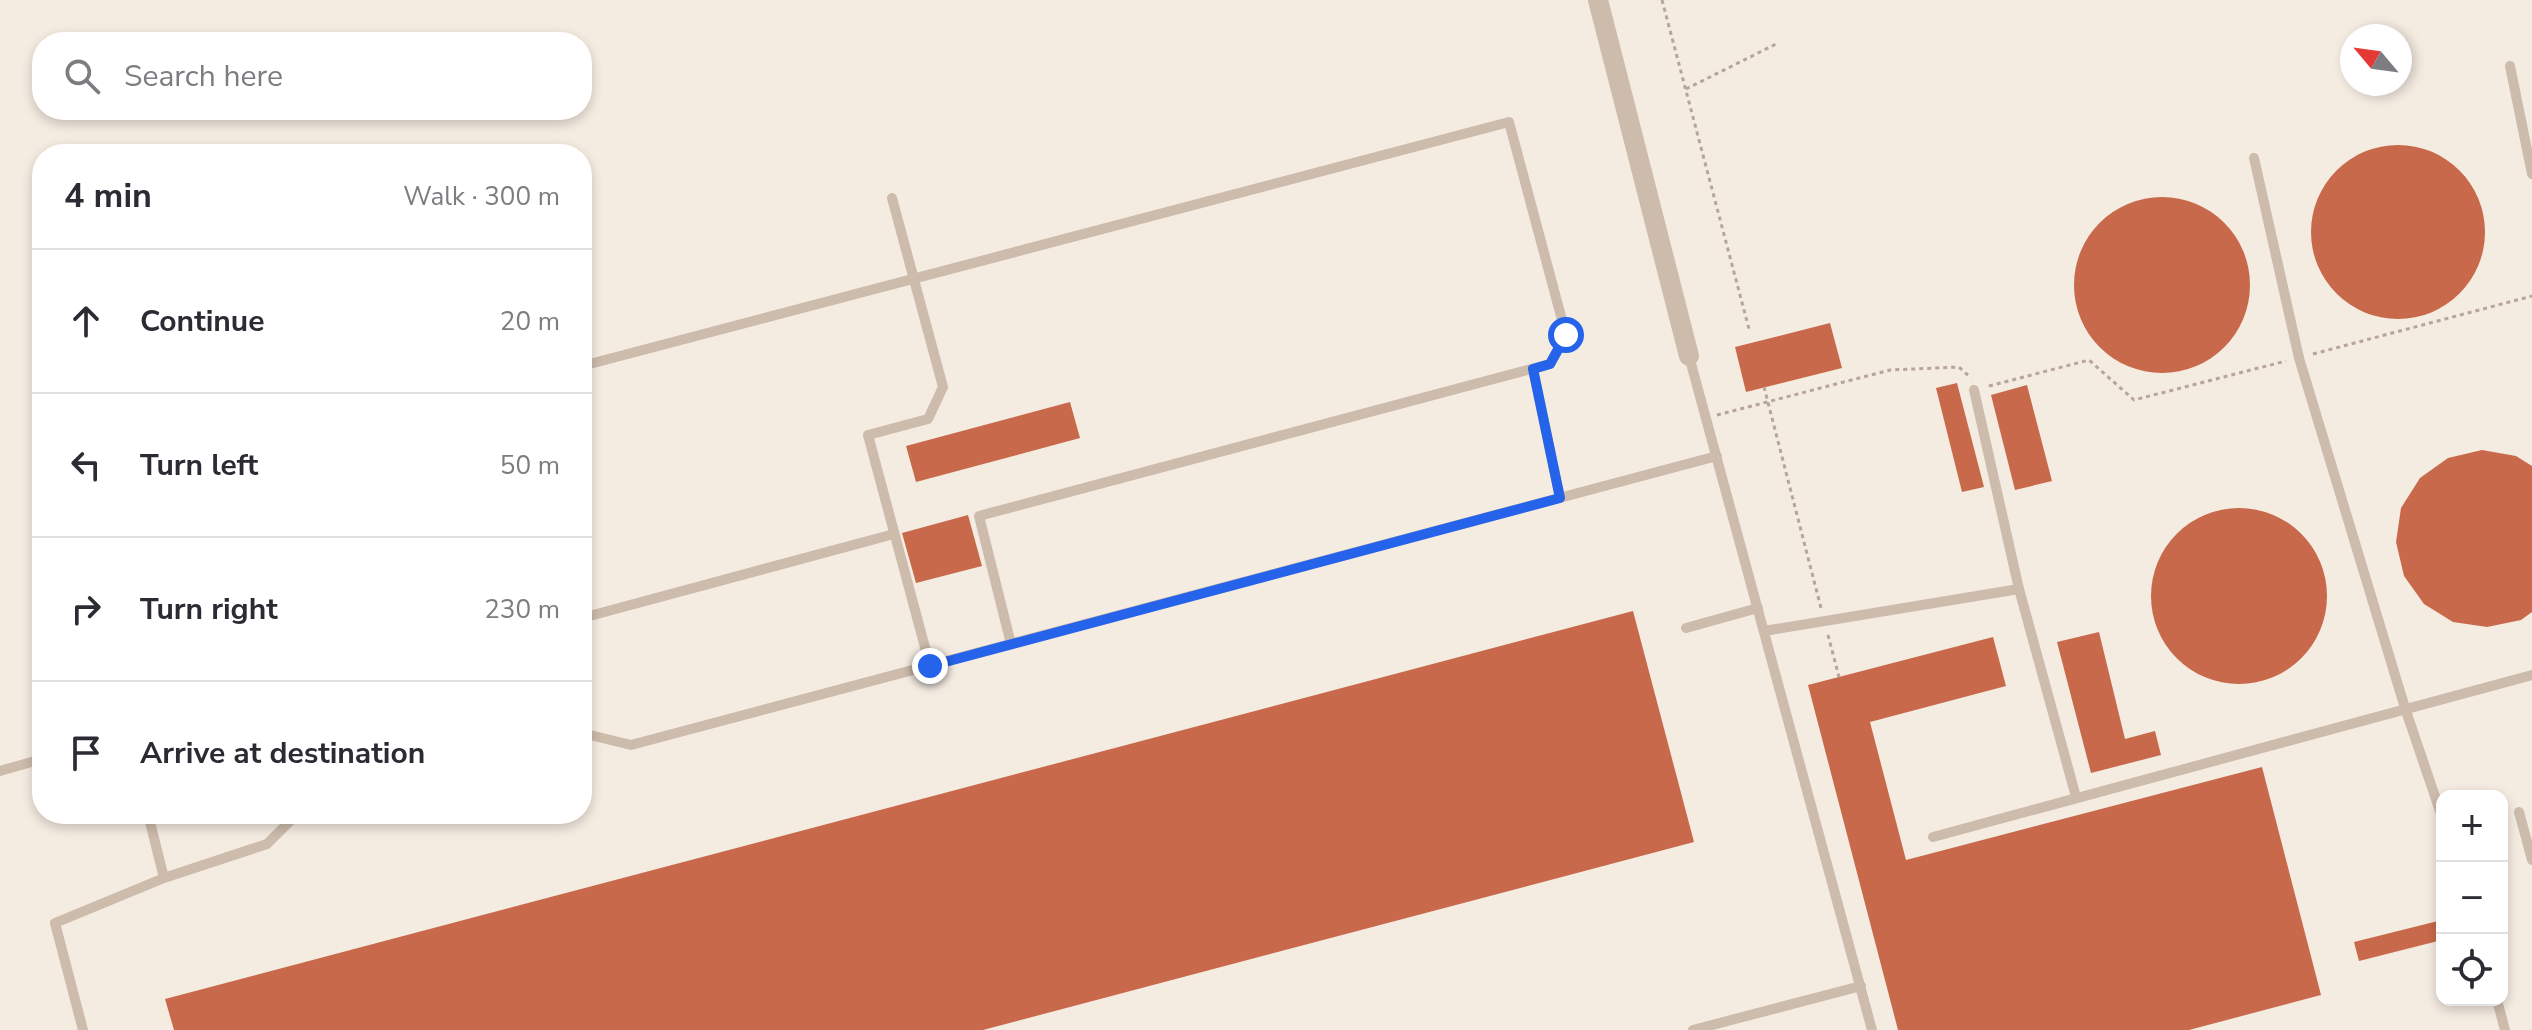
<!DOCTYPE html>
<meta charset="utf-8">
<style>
body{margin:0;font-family:"Nunito Sans",sans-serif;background:#f7f7f7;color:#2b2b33}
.controls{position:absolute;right:24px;bottom:24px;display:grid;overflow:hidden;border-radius:16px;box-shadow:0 4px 12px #0003}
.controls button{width:72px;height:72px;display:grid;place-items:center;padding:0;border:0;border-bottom:2px solid #e1e1e2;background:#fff;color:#2b2b33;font:40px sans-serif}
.compass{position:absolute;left:2340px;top:24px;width:72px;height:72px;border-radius:50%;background:#fff;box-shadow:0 4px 12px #0003;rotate:299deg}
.stop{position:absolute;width:24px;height:24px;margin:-18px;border:6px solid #2563eb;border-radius:50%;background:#fff}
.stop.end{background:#2563eb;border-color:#fff;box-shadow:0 2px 8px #0008}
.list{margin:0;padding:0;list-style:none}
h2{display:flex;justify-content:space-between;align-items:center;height:104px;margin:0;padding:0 32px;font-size:34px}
h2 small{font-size:26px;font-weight:400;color:#7c7c81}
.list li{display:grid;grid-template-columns:52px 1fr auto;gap:24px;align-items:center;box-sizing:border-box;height:144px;padding:0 32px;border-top:2px solid #e1e1e2}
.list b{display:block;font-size:30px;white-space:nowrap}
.list em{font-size:26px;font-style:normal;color:#7c7c81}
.icon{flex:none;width:44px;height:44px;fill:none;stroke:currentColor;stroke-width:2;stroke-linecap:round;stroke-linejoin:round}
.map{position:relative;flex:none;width:2532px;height:1030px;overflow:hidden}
.search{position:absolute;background:#fff;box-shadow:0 4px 12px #0003;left:32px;top:32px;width:560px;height:88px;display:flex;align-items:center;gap:20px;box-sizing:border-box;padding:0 28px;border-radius:32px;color:#7c7c81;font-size:30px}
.panel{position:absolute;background:#fff;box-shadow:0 4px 12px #0003;left:32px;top:144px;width:560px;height:680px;border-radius:32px}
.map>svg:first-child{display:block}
</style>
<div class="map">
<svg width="2532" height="1030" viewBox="0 0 2532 1030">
<rect width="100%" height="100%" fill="#f4ebe1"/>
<path fill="#c8694b" d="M2311 232a87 87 0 1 1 174 0a87 87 0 1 1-174 0Z
M2074 285a88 88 0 1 1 176 0a88 88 0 1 1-176 0Z
M1830,323L1842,368L1746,392L1735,347Z
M1957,383L1984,487L1962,492L1936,388Z
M2027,385L2052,481L2015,490L1991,395Z
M1070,402L1080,438L916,482L906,446Z
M2482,450L2516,456L2532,466V612L2521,620L2487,627L2453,622L2424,604L2404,576L2396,542L2401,508L2420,478L2448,458Z
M2151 596a88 88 0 1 1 176 0a88 88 0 1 1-176 0Z
M968,515L982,566L916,583L902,533Z
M1633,611L1694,842L983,1030H174L165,999Z
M2099,632L2125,739L2155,731L2161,755L2091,773L2057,642Z
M1993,637L2006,686L1870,722L1906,860L2262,767L2321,995L2189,1030H1898L1808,685Z
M2438,921L2442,940L2359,961L2354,942Z"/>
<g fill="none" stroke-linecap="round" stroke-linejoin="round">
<path stroke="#b9a596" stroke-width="3" stroke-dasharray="4 4" stroke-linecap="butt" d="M1662,0L1749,329
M1686,89L1776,44
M2313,354L2532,296
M1989,386L2089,360L2134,400L2286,361
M1764,387L1821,608
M1717,415L1890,370L1959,367L1971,378
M1828,635L1839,677"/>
<path stroke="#cdbbac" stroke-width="10" d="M2510,66L2532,174
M2254,158L2299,358L2405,708L2442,817
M892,198L943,387L928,419L868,435L930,666
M1689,356L1872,1030
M582,366L1509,122L1566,335L1550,364L979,516L1011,644
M1533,369L1560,498
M1974,390L2019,589L2076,797
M582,618L894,534
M1686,628L1758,608
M1764,631L2019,589
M582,733L631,745L1717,456
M0,771L42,759
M2519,812L2532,860
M1933,837L2532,675
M164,878L267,844L297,814
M2497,1000L2505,1030
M83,1030L55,923L164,878L148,814
M1693,1030L1861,986"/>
<path stroke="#cdbbac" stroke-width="20" d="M1598,0L1689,356"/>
</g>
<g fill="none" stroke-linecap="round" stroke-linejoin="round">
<path stroke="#2563eb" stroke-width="10" d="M930,666L1560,498L1533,369L1550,364L1566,335"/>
</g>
</svg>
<div class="controls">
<button>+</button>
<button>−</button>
<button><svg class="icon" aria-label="locate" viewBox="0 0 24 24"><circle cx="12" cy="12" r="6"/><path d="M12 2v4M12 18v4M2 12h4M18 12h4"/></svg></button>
</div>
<svg class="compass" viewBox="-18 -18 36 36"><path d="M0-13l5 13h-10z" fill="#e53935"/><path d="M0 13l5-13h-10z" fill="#7c7c81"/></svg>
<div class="stop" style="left:1566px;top:335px"></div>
<div class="stop end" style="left:930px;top:666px"></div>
<div class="search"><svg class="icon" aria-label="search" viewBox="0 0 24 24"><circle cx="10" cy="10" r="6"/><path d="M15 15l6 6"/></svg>Search here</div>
<section class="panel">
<h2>4 min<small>Walk · 300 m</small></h2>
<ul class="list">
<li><svg class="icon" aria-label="ahead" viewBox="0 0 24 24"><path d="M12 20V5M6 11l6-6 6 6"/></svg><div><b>Continue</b></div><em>20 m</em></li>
<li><svg class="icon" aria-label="left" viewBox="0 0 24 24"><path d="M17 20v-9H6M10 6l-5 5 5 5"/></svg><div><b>Turn left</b></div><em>50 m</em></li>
<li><svg class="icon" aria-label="right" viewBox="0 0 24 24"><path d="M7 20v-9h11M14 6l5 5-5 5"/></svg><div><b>Turn right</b></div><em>230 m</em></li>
<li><svg class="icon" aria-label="arrive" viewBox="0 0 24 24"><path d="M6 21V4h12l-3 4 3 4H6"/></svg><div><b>Arrive at destination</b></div></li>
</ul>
</section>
</div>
